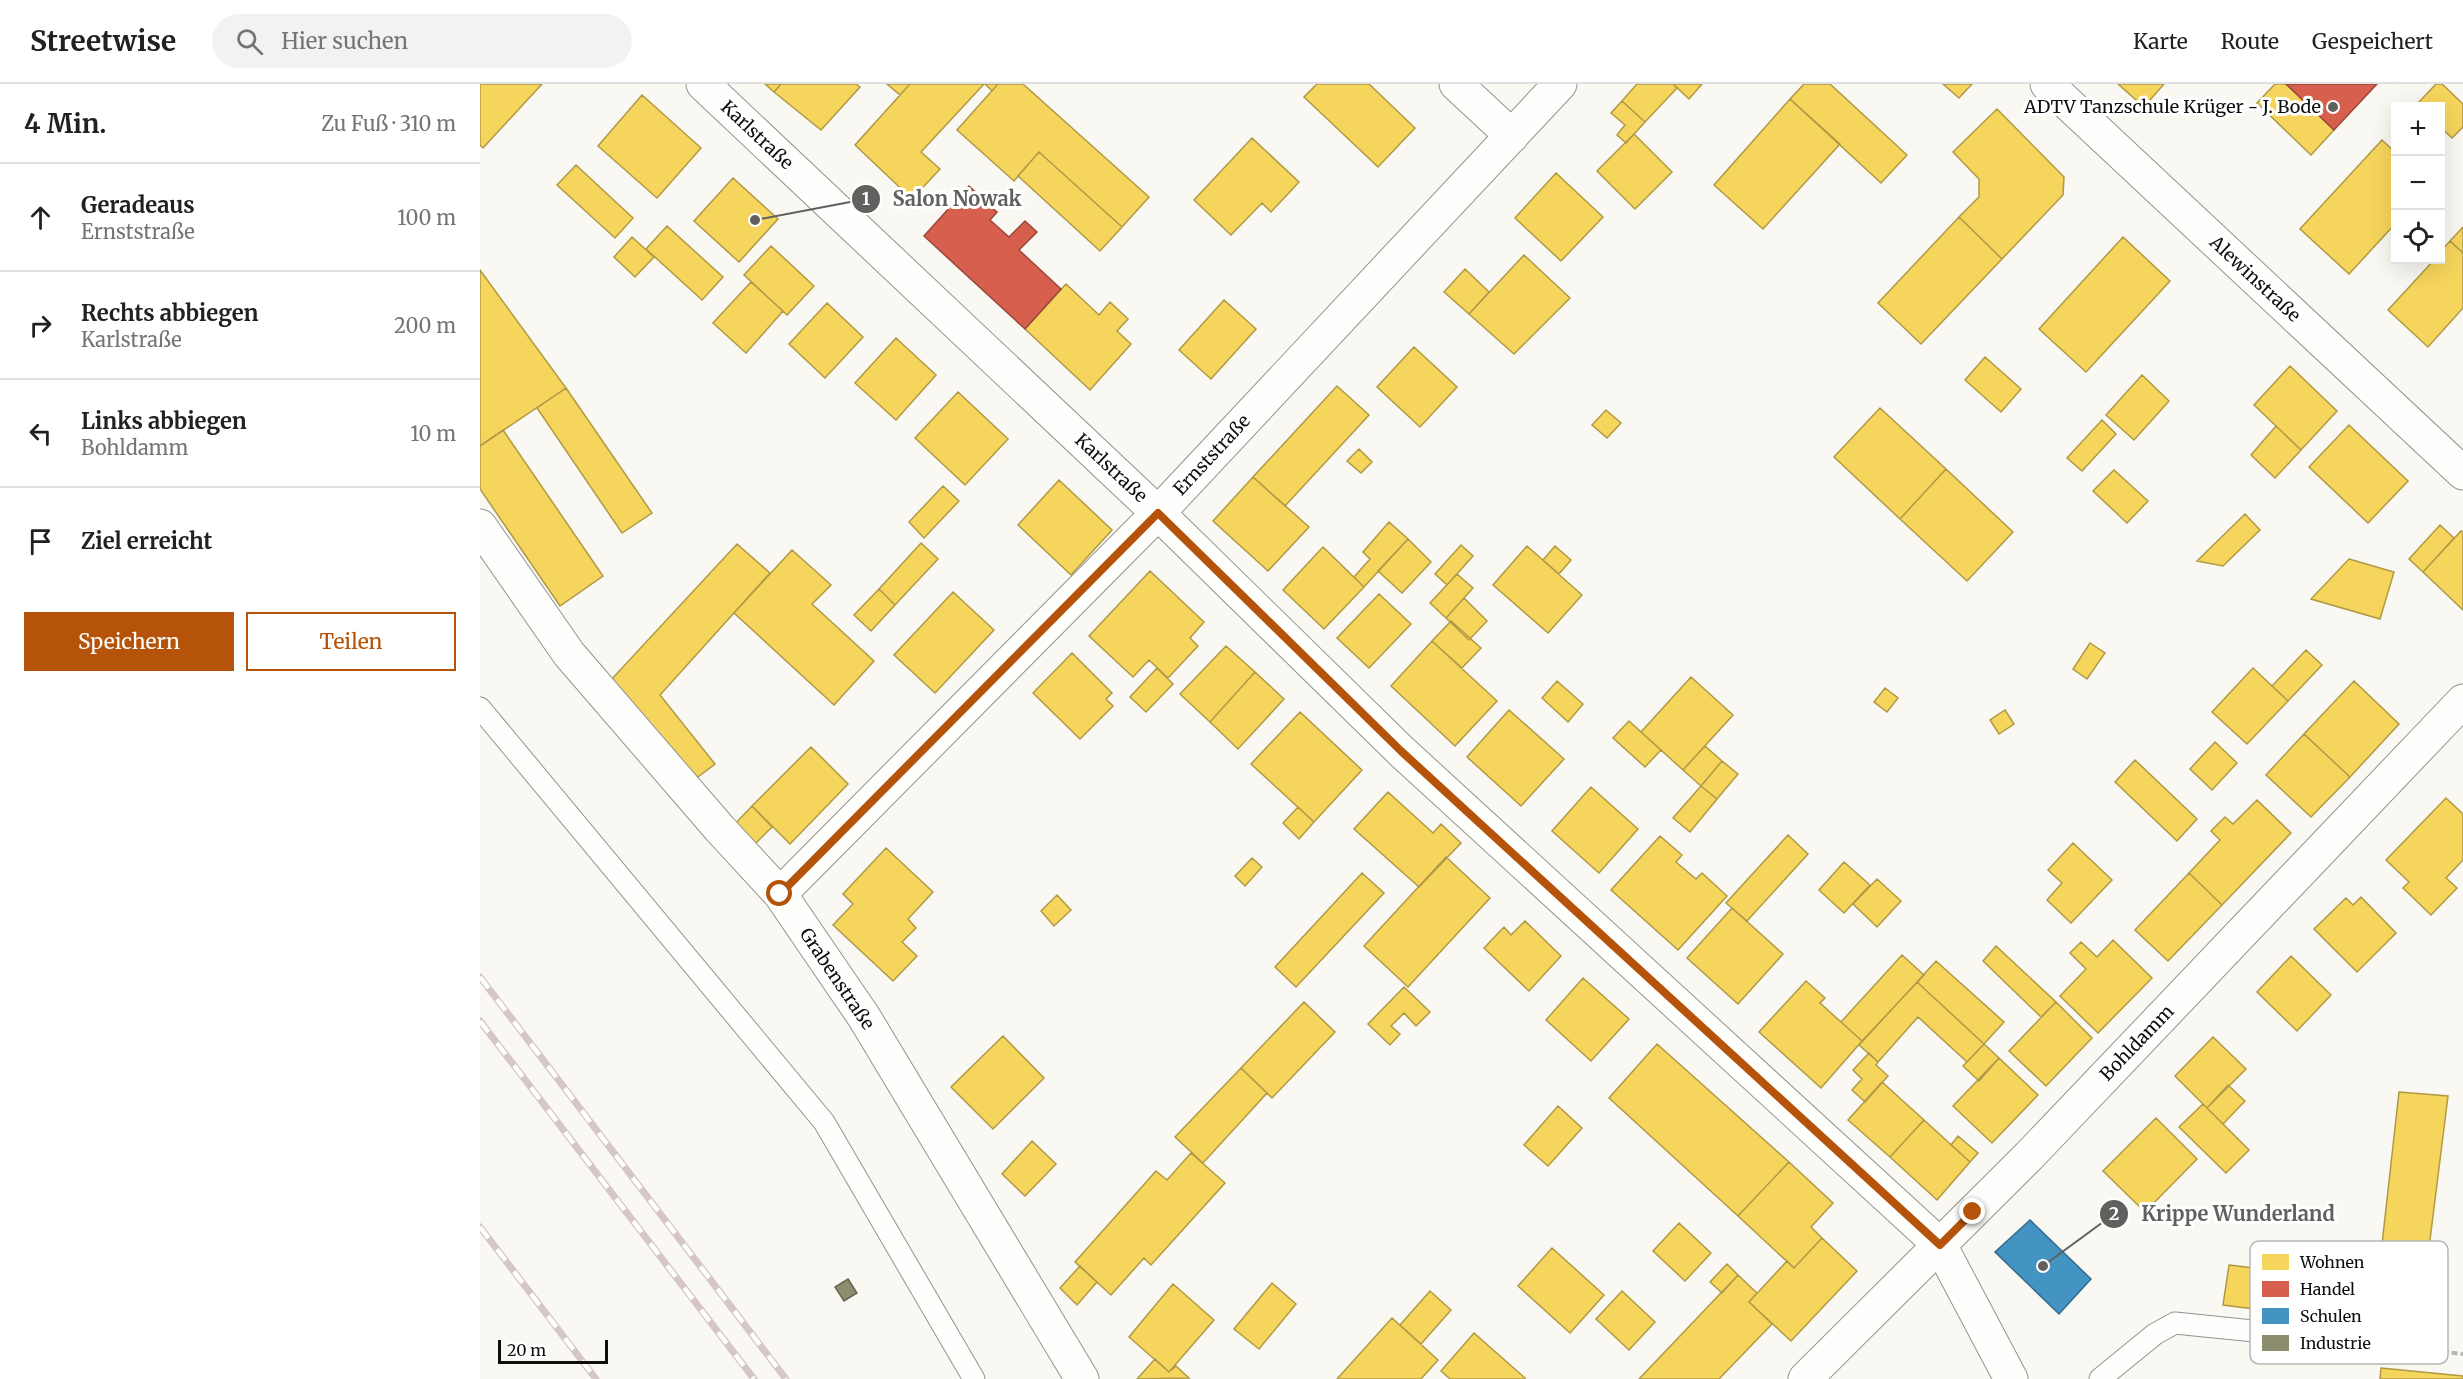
<!DOCTYPE html>
<html lang="de">
<meta charset="utf-8">
<style>
body{margin:0;font-family:Merriweather,serif;background:#f2f2f2;color:#202124}
.controls{position:absolute;right:18px;top:18px;display:grid;overflow:hidden;border-radius:0px;box-shadow:0 6px 24px #0002}
.controls button{width:54px;height:54px;display:grid;place-items:center;padding:0;border:0;border-bottom:2px solid #e0e0e0;background:#fff;color:#202124;font:30px sans-serif}
.scale{position:absolute;left:18px;bottom:15px;width:110px;box-sizing:border-box;padding-left:6px;border:3px solid #0e0e0e;border-top:0;font-size:16px;line-height:21px;white-space:nowrap;color:#0e0e0e;-webkit-text-stroke:4px #fff;paint-order:stroke}
.stop{position:absolute;width:18px;height:18px;margin:-14px;border:4px solid #b45309;border-radius:50%;background:#fff}
.stop.end{background:#b45309;border-color:#fff;box-shadow:0 2px 6px #0008}
.list{margin:0;padding:0;list-style:none}
h2{display:flex;justify-content:space-between;align-items:center;height:78px;margin:0;padding:0 24px;font-size:26px}
h2 small{font-size:20px;font-weight:400;color:#757577}
.list li{display:grid;grid-template-columns:39px 1fr auto;gap:18px;align-items:center;box-sizing:border-box;height:108px;padding:0 24px;border-top:2px solid #e0e0e0}
.list b{display:block;font-size:22px;white-space:nowrap}
.list p{margin:0;font-size:20px;white-space:nowrap;color:#757577}
.list em{font-size:20px;font-style:normal;color:#757577}
.actions{display:flex;gap:12px;padding:18px 24px}
.actions a{flex:1;padding:14px 0;border:2px solid #b45309;border-radius:0px;text-align:center;font-size:21px;color:#b45309}
.actions .main{background:#b45309;color:#fff}
.icon{flex:none;width:33px;height:33px;fill:none;stroke:currentColor;stroke-width:2;stroke-linecap:round;stroke-linejoin:round}
.map{position:relative;flex:none;width:1983px;height:1295px;overflow:hidden}
header{display:flex;align-items:center;gap:36px;box-sizing:border-box;height:84px;padding:0 30px;background:#fff;border-bottom:2px solid #e0e0e0}
header strong{font-size:28px}
nav{display:flex;gap:33px;margin-inline-start:auto;font-size:21px}
.search{width:420px;height:54px;background:#f2f2f2;display:flex;align-items:center;gap:15px;box-sizing:border-box;padding:0 21px;border-radius:33px;color:#757577;font-size:22px}
main{display:flex}
aside{flex:1;background:#fff}
.map>svg:first-child{display:block}
</style>
<header>
<strong>Streetwise</strong>
<div class="search"><svg class="icon" aria-label="search" viewBox="0 0 24 24"><circle cx="10" cy="10" r="6"/><path d="M15 15l6 6"/></svg>Hier suchen</div>
<nav><a>Karte</a><a>Route</a><a>Gespeichert</a></nav>
</header>
<main>
<aside>
<h2>4 Min.<small>Zu Fuß · 310 m</small></h2>
<ul class="list">
<li><svg class="icon" aria-label="ahead" viewBox="0 0 24 24"><path d="M12 20V5M6 11l6-6 6 6"/></svg><div><b>Geradeaus</b><p>Ernststraße</p></div><em>100 m</em></li>
<li><svg class="icon" aria-label="right" viewBox="0 0 24 24"><path d="M7 20v-9h11M14 6l5 5-5 5"/></svg><div><b>Rechts abbiegen</b><p>Karlstraße</p></div><em>200 m</em></li>
<li><svg class="icon" aria-label="left" viewBox="0 0 24 24"><path d="M17 20v-9H6M10 6l-5 5 5 5"/></svg><div><b>Links abbiegen</b><p>Bohldamm</p></div><em>10 m</em></li>
<li><svg class="icon" aria-label="arrive" viewBox="0 0 24 24"><path d="M6 21V4h12l-3 4 3 4H6"/></svg><div><b>Ziel erreicht</b></div></li>
</ul>
<div class="actions"><a class="main">Speichern</a><a>Teilen</a></div>
</aside>
<div class="map">
<svg width="1983" height="1295" viewBox="0 0 1983 1295">
<rect width="100%" height="100%" fill="#faf8f2"/>
<path fill="#f6d55c" stroke="#b09945" stroke-width="1.5" d="M0,0H62L3,64L0,61Z
M285,0H301L294,8Z
M301,0H376L380,3L341,46L294,8Z
M407,0H430L420,11Z
M430,0H504L441,68L460,85L432,115L375,61Z
M505,0H518L512,7Z
M518,0H543L669,113L642,143L559,68L534,97L477,46Z
M837,0H889L935,44L898,83L824,13Z
M1157,0H1193L1197,4L1165,38L1142,17Z
M1193,0H1222L1209,15Z
M1324,0H1350L1427,71L1401,99L1310,15Z
M1463,0H1492L1479,14Z
M1638,0H1684L1664,23Z
M1795,0H1806L1854,46L1831,71L1777,19Z
M1956,0H1962L1983,20V43L1972,54L1960,43V22H1940L1937,20Z
M162,11L221,64L177,114L118,62Z
M1310,15L1360,60L1283,145L1234,101Z
M1142,17L1165,38L1146,59L1137,51L1145,41L1131,29Z
M1517,25L1584,93L1583,111L1522,175L1479,133L1499,113V95L1473,68Z
M1154,50L1192,88L1155,125L1117,87Z
M772,54L819,98L791,128L782,119L751,151L714,116Z
M1902,56L1916,69V139L1869,190L1820,145Z
M559,68L642,143L620,167L538,92Z
M96,81L153,134L135,154L77,101Z
M1076,89L1123,133L1081,177L1035,134Z
M253,94L298,135L259,178L214,137Z
M1479,133L1522,175L1441,260L1398,219Z
M187,142L243,193L222,216L166,165Z
M1983,143V169L1970,157Z
M152,153L174,173L155,193L134,173Z
M1643,153L1690,197L1606,288L1559,245Z
M1970,157L1983,169V224L1948,263L1908,226L1954,176H1960V168Z
M291,162L334,202L307,231L264,191Z
M1044,171L1090,214L1034,270L989,230Z
M985,185L1009,208L989,230L964,208Z
M0,186L86,304L0,362Z
M271,198L303,227L266,269L233,239Z
M586,200L619,231L630,218L648,235L637,247L651,260L610,306L545,245Z
M744,216L776,245L731,295L699,266Z
M347,219L383,253L345,294L309,260Z
M416,254L456,291L416,336L375,299Z
M934,263L977,303L940,343L897,303Z
M1505,273L1541,305L1521,328L1485,296Z
M1810,282L1857,327L1821,366L1774,321Z
M1662,291L1689,317L1654,356L1626,331Z
M857,302L889,331L805,422L773,393Z
M86,304L172,429L142,449L57,324Z
M478,308L528,355L485,401L435,354Z
M1400,324L1466,385L1420,435L1354,373Z
M1126,326L1141,339L1127,354L1112,341Z
M1622,336L1636,350L1602,387L1587,374Z
M1869,341L1928,397L1888,439L1829,383Z
M1796,342L1821,366L1795,394L1771,371Z
M23,346L123,492L80,522L0,405V362Z
M879,365L892,378L881,389L867,377Z
M1466,385L1533,448L1487,497L1420,435Z
M1634,386L1668,417L1647,439L1613,407Z
M773,393L829,443L788,487L733,437Z
M579,396L632,446L591,491L538,441Z
M463,402L479,417L444,454L429,438Z
M1765,430L1780,446L1743,482L1717,477Z
M909,438L928,455L884,503L874,493L890,475L883,468Z
M1960,441L1974,454L1943,488L1929,475Z
M1981,447L1983,448V526L1943,488Z
M928,455L951,478L922,509L898,487Z
M441,459L458,475L415,521L399,505Z
M257,460L290,489L180,611L235,680L202,705L129,598Z
M981,461L993,472L967,501L955,490Z
M1047,462L1102,511L1068,549L1013,501Z
M1075,462L1091,476L1079,490L1063,476Z
M843,463L884,503L844,545L803,506Z
M312,466L351,501L332,520L394,577L354,621L254,529Z
M1869,475L1914,488L1900,535L1831,515Z
M670,487L724,538L710,554L718,562L688,594L669,576L653,593L609,552Z
M977,490L993,504L966,534L950,519Z
M399,505L415,521L391,547L374,531Z
M473,508L514,546L455,609L414,571Z
M899,510L931,540L889,584L857,554Z
M984,514L1007,537L989,556L966,534Z
M971,537L1001,564L982,584L952,557Z
M952,557L1017,617L975,662L911,602Z
M1610,559L1625,569L1607,595L1593,585Z
M746,562L775,588L730,638L700,610Z
M1826,566L1842,581L1808,617L1792,602Z
M592,569L632,609L626,615L633,622L600,655L553,609Z
M677,584L693,600L666,628L650,613Z
M1773,584L1808,617L1767,660L1732,628Z
M775,588L804,615L758,665L730,638Z
M1211,593L1253,631L1203,686L1161,648Z
M1077,597L1103,620L1088,638L1062,614Z
M1874,597L1919,640L1870,693L1824,650Z
M1405,604L1418,614L1407,628L1394,618Z
M1029,626L1084,675L1041,722L987,673Z
M1525,626L1534,640L1519,650L1510,636Z
M820,628L882,686L834,738L771,680Z
M1149,637L1181,666L1165,683L1133,654Z
M1824,650L1870,693L1831,733L1786,691Z
M1735,658L1757,679L1732,706L1710,685Z
M1225,662L1242,677L1221,702L1203,686Z
M331,663L368,700L310,760L272,722Z
M1655,676L1717,735L1697,757L1635,698Z
M1242,677L1258,690L1237,715L1221,702Z
M1221,702L1237,715L1210,748L1193,734Z
M1111,703L1158,745L1119,789L1072,747Z
M908,708L953,749L961,740L981,759L939,803L874,745Z
M1966,714L1983,730V776L1966,794L1977,804L1951,831L1923,804L1929,798L1906,776Z
M1777,716L1811,749L1742,821L1709,789L1740,756L1731,747L1745,733L1753,740Z
M272,722L292,743L272,763L252,743Z
M818,723L834,738L819,755L803,739Z
M1308,751L1328,770L1267,837L1246,819Z
M1180,752L1202,771L1196,778L1216,795L1222,789L1247,812L1198,866L1131,806Z
M1593,759L1632,796L1591,839L1567,816L1582,799L1568,786Z
M406,764L453,808L428,835L436,844L422,858L437,872L413,897L353,841L373,820L363,810Z
M966,773L1010,814L928,903L884,862Z
M772,774L782,783L765,802L755,792Z
M1364,778L1390,801L1364,829L1339,806Z
M882,789L904,809L816,903L795,883Z
M1709,789L1742,821L1688,877L1655,846Z
M1397,795L1421,817L1397,843L1373,820Z
M577,811L591,826L574,842L561,827Z
M1881,813L1916,849L1877,888L1834,845L1866,814L1873,821Z
M1252,824L1303,870L1258,920L1207,874Z
M1045,837L1081,872L1049,907L1004,864L1024,843L1031,851Z
M1633,856L1672,894L1618,949L1580,912L1606,885L1590,869L1601,858L1617,873Z
M1516,862L1576,918L1561,933L1503,877Z
M1422,871L1444,891L1382,957L1361,938Z
M1811,872L1851,911L1817,947L1777,908Z
M1456,877L1524,938L1504,960L1437,898Z
M1103,894L1149,935L1111,977L1066,936Z
M1326,897L1345,914L1340,919L1382,957L1341,1004L1279,948Z
M1437,898L1504,960L1487,978L1438,933L1398,978L1379,961Z
M924,903L950,928L936,942L924,929L911,942L920,950L910,961L888,940Z
M824,918L855,948L792,1014L761,984Z
M1576,918L1612,954L1566,1002L1529,967Z
M523,952L564,994L513,1045L471,1003Z
M1733,953L1766,985L1727,1024L1695,992Z
M1177,960L1309,1078L1258,1132L1129,1014Z
M1504,960L1519,974L1499,997L1483,982Z
M1389,969L1398,978L1396,981L1408,992L1385,1018L1372,1006L1382,995L1373,986Z
M1519,974L1558,1011L1512,1059L1473,1022Z
M761,984L787,1009L723,1079L695,1053Z
M1402,998L1444,1036L1410,1073L1368,1036Z
M1748,1001L1765,1017L1743,1040L1727,1024Z
M1919,1008L1968,1012L1943,1212L1897,1205Z
M1723,1020L1769,1066L1746,1089L1699,1043Z
M1078,1022L1102,1044L1068,1082L1044,1061Z
M1676,1034L1717,1075L1665,1128L1623,1087Z
M1444,1036L1490,1078L1457,1116L1410,1073Z
M1478,1052L1498,1069L1490,1078L1471,1061Z
M552,1057L576,1080L545,1112L522,1090Z
M711,1069L745,1099L671,1181L664,1174L631,1211L595,1178L676,1087L687,1096Z
M1309,1078L1353,1119L1331,1143L1342,1154L1314,1184L1258,1132Z
M1199,1139L1231,1169L1205,1197L1173,1167Z
M1342,1154L1377,1187L1311,1257L1269,1218L1307,1177L1314,1184Z
M1072,1164L1124,1211L1090,1249L1038,1202Z
M1247,1180L1258,1191L1242,1209L1230,1198Z
M1749,1181L1857,1194L1854,1235L1743,1221Z
M600,1182L617,1198L597,1221L580,1204Z
M1258,1191L1277,1209L1269,1218L1292,1240L1239,1295H1159Z
M792,1199L816,1220L779,1265L754,1245Z
M693,1200L734,1236L689,1288L649,1253Z
M950,1207L971,1226L941,1260L920,1241Z
M1142,1207L1175,1238L1149,1266L1116,1235Z
M912,1234L958,1276L941,1295H857Z
M994,1249L1045,1294V1295H970L961,1287Z
M675,1275L689,1288L696,1282L709,1294L657,1295Z
M1901,1284L1983,1292V1295H1900Z"/>
<path fill="#d6604d" stroke="#9a473a" stroke-width="1.5" d="M1806,0H1897L1854,46Z
M489,102L517,128L510,136L529,153L545,137L557,148L539,166L581,205L545,245L444,152Z"/>
<path fill="#4393c3" stroke="#336b8d" stroke-width="1.5" d="M1550,1136L1611,1195L1579,1230L1515,1168Z"/>
<path fill="#8c8c6e" stroke="#666651" stroke-width="1.5" d="M368,1195L377,1209L364,1217L355,1203Z"/>
<g fill="none" stroke-linecap="round" stroke-linejoin="round">
<g stroke="#949391" stroke-width="23">
<path id="lane" d="M0,624L344,1038L494,1295
M1620,1295L1675,1250L1695,1239L1872,1257"/>
</g>
<g stroke="#949391" stroke-width="35">
<path id="street" d="M223,0L678,429L921,667L1460,1161L1531,1295
M976,0L1032,52
M1567,0L1983,389
M0,442L89,570L240,745L300,810L384,933L602,1295
M300,810L678,429L1080,0
M1325,1295L1549,1072L1983,617"/>
</g>
<path stroke="#b8b7b6" stroke-width="4" stroke-dasharray="6 3" stroke-linecap="butt" d="M1900,1261L1983,1270"/>
<use href="#lane" stroke="#fefefd" stroke-width="21"/>
<use href="#street" stroke="#fefefd" stroke-width="33"/>
<g stroke="#d6c6c8" stroke-width="7">
<path id="rail" d="M0,893L306,1295
M0,937L274,1295
M0,1143L116,1295"/>
</g>
<use href="#rail" stroke="#fff" stroke-width="4.5" stroke-dasharray="14" stroke-linecap="butt"/>
</g>
<g fill="none" stroke-linecap="round" stroke-linejoin="round">
<path stroke="#b45309" stroke-width="8" d="M300,810L678,429L921,667L1460,1161L1493,1128"/>
</g>
<circle fill="#61605e" stroke="#fff" stroke-width="2" cx="1853" cy="23" r="6"/>
<g text-anchor="middle" stroke-width="6" stroke-linejoin="round" paint-order="stroke">
<g font-size="18" fill="#0e0e0e" stroke="#fff" text-anchor="end">
<text x="1841" y="29">ADTV Tanzschule Krüger - J. Bode</text>
</g>
<g font-size="18" fill="#0e0e0e" stroke="#fff">
<text transform="translate(277 51) rotate(43)" y="6">Karlstraße</text>
<text transform="translate(1775 195) rotate(43)" y="6">Alewinstraße</text>
<text transform="translate(732 371) rotate(-47)" y="6">Ernststraße</text>
<text transform="translate(631 384) rotate(43)" y="6">Karlstraße</text>
<text transform="translate(357 895) rotate(56)" y="6">Grabenstraße</text>
<text transform="translate(1657 959) rotate(-46)" y="6">Bohldamm</text>
</g>
</g>
<rect x="1770" y="1157" width="198" height="123" rx="9" fill="#fff" stroke="#b7b7b7" stroke-width="1.5"/>
<rect x="1782" y="1170" width="27" height="16" fill="#f6d55c"/>
<rect x="1782" y="1197" width="27" height="16" fill="#d6604d"/>
<rect x="1782" y="1224" width="27" height="16" fill="#4393c3"/>
<rect x="1782" y="1251" width="27" height="16" fill="#8c8c6e"/>
<g font-size="16" fill="#0e0e0e">
<text x="1820" y="1184">Wohnen</text>
<text x="1820" y="1211">Handel</text>
<text x="1820" y="1238">Schulen</text>
<text x="1820" y="1265">Industrie</text>
</g>
<path fill="none" stroke="#61605e" stroke-width="2" d="M275 136L386 115M1563 1182L1634 1130"/>
<g fill="#61605e" stroke="#fff" stroke-width="2">
<circle cx="275" cy="136" r="6"/>
<circle cx="1563" cy="1182" r="6"/>
<circle cx="386" cy="115" r="15"/>
<circle cx="1634" cy="1130" r="15"/>
</g>
<g font-size="18" text-anchor="middle" font-weight="bold" fill="#fff">
<text x="386" y="121">1</text>
<text x="1634" y="1136">2</text>
</g>
<g font-size="20" text-anchor="middle" font-weight="bold" fill="#61605e" stroke="#fff" stroke-width="6" stroke-linejoin="round" paint-order="stroke">
<text x="477" y="122">Salon Nowak</text>
<text x="1758" y="1137">Krippe Wunderland</text>
</g>
</svg>
<div class="controls">
<button>+</button>
<button>−</button>
<button><svg class="icon" aria-label="locate" viewBox="0 0 24 24"><circle cx="12" cy="12" r="6"/><path d="M12 2v4M12 18v4M2 12h4M18 12h4"/></svg></button>
</div>
<div class="scale">20 m</div>
<div class="stop" style="left:300px;top:810px"></div>
<div class="stop end" style="left:1493px;top:1128px"></div>
</div>
</main>
